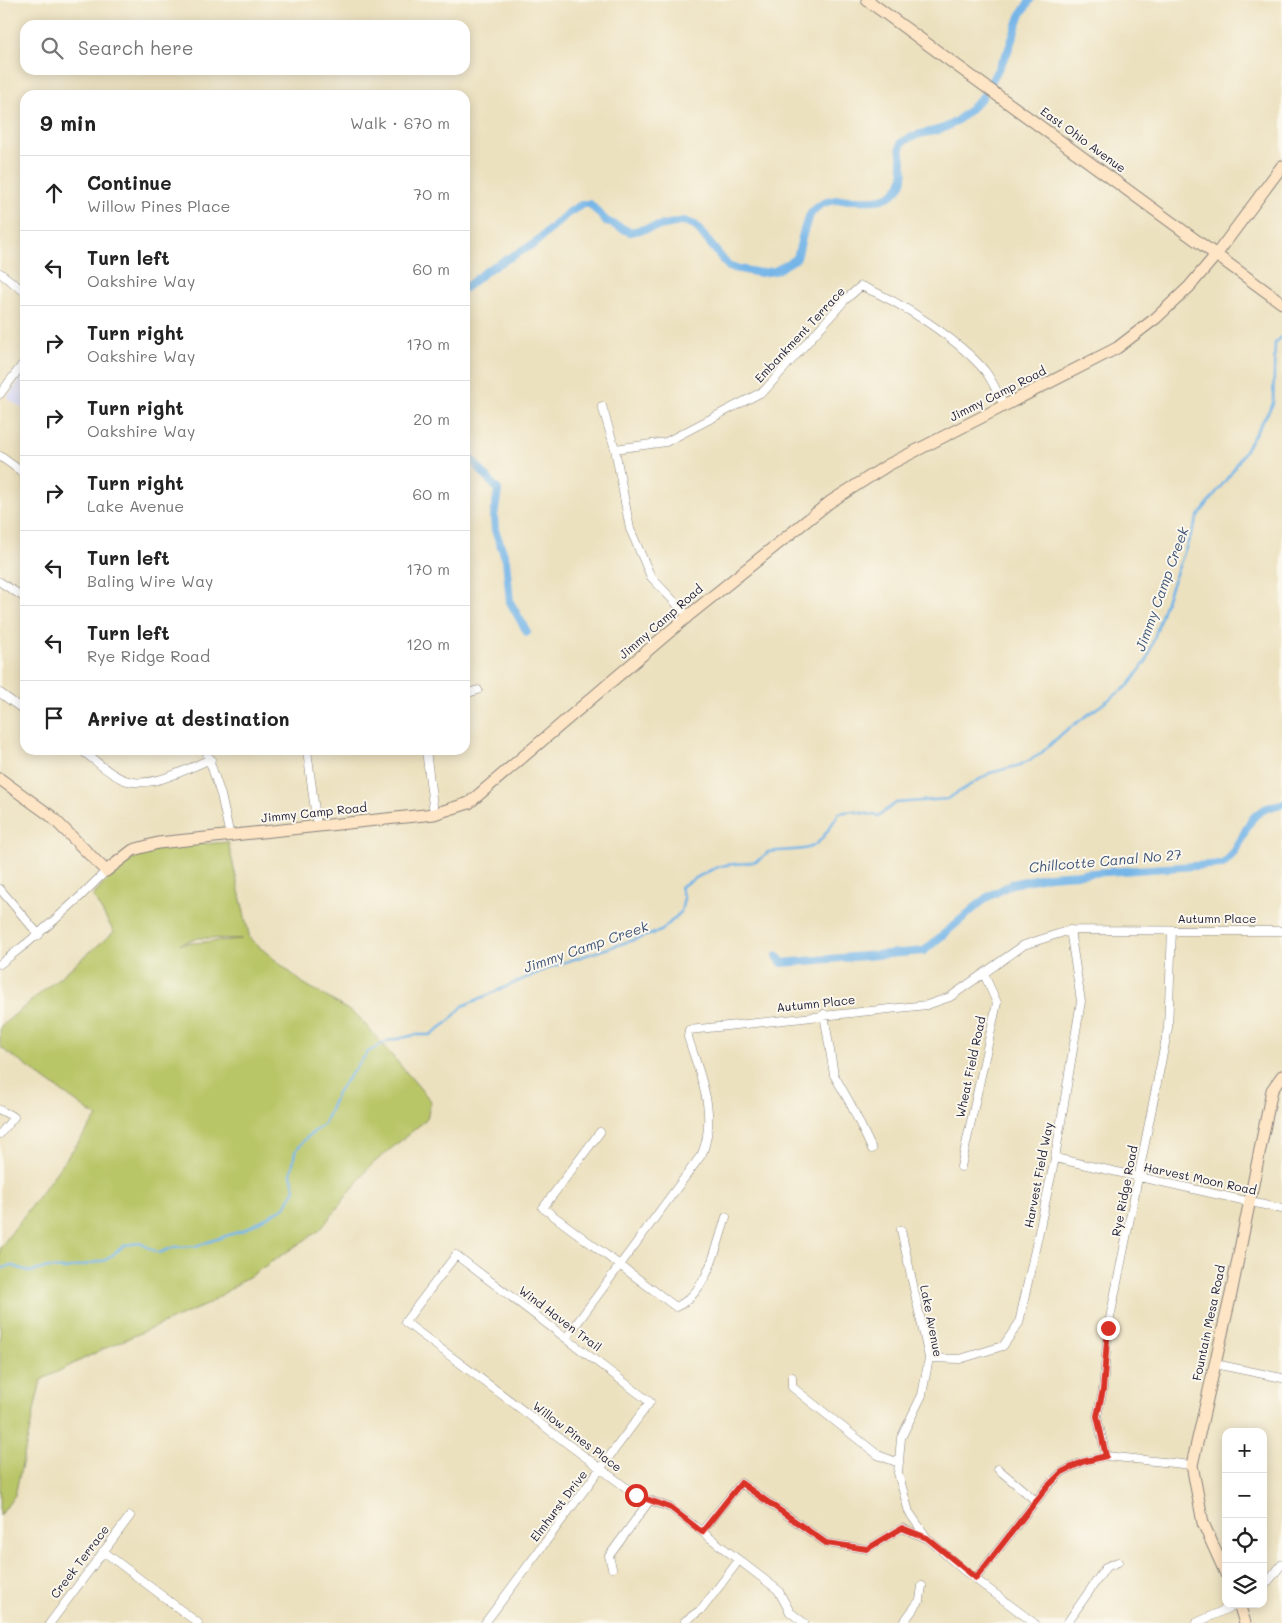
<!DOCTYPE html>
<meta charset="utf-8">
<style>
body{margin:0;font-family:Mali,sans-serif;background:#f6f6f6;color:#222}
.controls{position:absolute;right:15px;bottom:15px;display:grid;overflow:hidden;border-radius:10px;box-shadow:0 2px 12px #0003}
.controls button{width:45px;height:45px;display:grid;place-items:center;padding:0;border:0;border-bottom:1px solid #e0e0e0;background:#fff;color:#222;font:25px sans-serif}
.stop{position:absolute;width:15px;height:15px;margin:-11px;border:4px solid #d93025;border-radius:50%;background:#fff}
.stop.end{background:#d93025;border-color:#fff;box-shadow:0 1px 5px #0008}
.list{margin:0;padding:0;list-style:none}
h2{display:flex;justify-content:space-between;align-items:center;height:65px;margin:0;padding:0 20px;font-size:21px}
h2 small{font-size:16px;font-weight:400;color:#767676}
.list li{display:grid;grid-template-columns:32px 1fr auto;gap:15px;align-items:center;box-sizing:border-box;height:75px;padding:0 20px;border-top:1px solid #e0e0e0}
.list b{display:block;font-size:19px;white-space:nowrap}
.list p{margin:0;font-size:16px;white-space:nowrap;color:#767676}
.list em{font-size:16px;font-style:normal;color:#767676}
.icon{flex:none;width:28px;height:28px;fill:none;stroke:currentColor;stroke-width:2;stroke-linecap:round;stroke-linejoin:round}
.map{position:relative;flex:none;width:1282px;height:1623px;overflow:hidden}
.search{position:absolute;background:#fff;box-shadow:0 2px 12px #0003;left:20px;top:20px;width:450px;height:55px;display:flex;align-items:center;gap:12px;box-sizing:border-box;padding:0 18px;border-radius:15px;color:#767676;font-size:19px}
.panel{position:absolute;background:#fff;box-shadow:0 2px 12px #0003;left:20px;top:90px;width:450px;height:665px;border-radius:15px}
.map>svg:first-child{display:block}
</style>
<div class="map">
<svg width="1282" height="1623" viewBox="0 0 1282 1623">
<rect width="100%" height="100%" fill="#fbf7ec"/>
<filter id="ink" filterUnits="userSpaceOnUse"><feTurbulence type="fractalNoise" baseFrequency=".02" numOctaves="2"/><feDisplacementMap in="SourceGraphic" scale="10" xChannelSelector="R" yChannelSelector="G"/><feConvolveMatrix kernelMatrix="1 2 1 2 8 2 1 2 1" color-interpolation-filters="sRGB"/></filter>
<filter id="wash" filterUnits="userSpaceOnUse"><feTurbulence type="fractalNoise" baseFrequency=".0096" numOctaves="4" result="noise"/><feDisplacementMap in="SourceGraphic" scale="20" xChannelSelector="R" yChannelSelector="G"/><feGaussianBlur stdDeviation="1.12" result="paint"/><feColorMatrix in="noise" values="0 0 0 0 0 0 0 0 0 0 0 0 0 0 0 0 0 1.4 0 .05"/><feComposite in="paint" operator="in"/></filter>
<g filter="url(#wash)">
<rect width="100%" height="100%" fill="#ece1bf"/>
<path fill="#d5d8f9" d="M25,372V410L7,398Z"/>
<path fill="#b9c668" stroke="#6e7452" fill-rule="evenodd" d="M228,842L250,939L303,983L358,1016L431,1101L427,1119L370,1166L320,1230L206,1305L101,1350L41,1380L15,1495L0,1516V1248L97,1117L0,1047V1027L114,932L93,896C105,882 117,868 133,859C156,844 200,845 228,842ZM199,938L242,939L180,944Z"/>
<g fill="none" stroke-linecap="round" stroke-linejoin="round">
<path stroke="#74b5e8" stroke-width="2.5" d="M0,1270L10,1265L31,1272L45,1268L66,1269L106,1260L125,1245L140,1243L159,1253L174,1247L196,1246L244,1230L285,1207L295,1189L291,1174L295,1152L306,1138L324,1124L338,1091L368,1052L388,1041L415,1035H430L447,1023L463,1006L553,966L661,931L681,912L684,898L680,887C693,880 705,872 718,867C736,860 755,869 768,852C815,847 813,856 839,813L852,811L878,816L896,803L947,799L990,773L1020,765L1039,755L1064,732L1129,685L1147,660L1168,595L1198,516L1232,472L1273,404L1275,343L1282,337"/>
<path stroke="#74b5e8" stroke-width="8" d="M992,80L1008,51L1020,16L1030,0
M465,288L489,269L534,244L568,213L583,204H590L606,221L630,232L684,221L695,225L729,267L760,273L775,271L797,258C801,244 804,221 813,211C836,185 885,217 901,184C908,170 898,158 901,143C916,132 928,134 944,128C959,122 973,107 983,96
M465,452L498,490L494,516L495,530L506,560L510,602L527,632
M777,956L782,963L924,951L986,898L1012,884L1049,876L1223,864C1251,841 1238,811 1282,804"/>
</g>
</g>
<g filter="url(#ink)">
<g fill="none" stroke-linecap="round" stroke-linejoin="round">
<g stroke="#87827d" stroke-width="9">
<path id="street" d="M0,273L25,292
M0,394L25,361
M602,406L615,449
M0,456L25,474
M0,582L25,598
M688,616L651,577L630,529L615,449L666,442L764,391L845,300L861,286C901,302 958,339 985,371C993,381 998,395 1004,405
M0,693L25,711
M465,694L478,690
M81,750C94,759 108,773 122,779C149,791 186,769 211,759
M206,750L221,795L230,836
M307,750L317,826
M426,750L434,814
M0,889L39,935
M0,964C38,936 73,905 106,871
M824,1014L834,1075L850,1103L872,1149
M0,1110L14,1117L0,1134
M600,1132L543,1208L676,1307C708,1292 716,1248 726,1217
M1055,1158L1282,1209
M961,1167L997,1003L984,974
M901,1230L929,1358L922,1395L901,1438L898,1473L909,1512L927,1538L962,1569L1034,1623
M566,1338L702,1154C718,1113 700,1076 688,1037L689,1030L927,1005L950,997L1024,945L1070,930L1282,931
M929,1358L960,1359L1003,1346L1019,1323L1055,1158L1081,1001L1070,930
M1215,1364L1282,1378
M792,1377V1387L878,1455L899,1463
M1106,1456L1097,1416L1103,1390L1108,1328L1168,1028L1172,930
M998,1469L1036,1501
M702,1531L741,1483L826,1543L867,1549L902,1528L926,1538
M103,1551L198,1623
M612,1568L609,1556L650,1500
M976,1578L1047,1487L1062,1472L1082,1462L1106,1456L1192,1465
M1263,1588L1282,1564
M685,1621L702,1609L739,1560
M50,1623L130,1516
M485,1623L650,1402L456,1255L405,1322L636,1495L671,1508L778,1590L790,1612L804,1623
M903,1623L920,1600L922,1586
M1067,1623L1106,1567L1118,1562
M1196,1623L1237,1604"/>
</g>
<g stroke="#87827d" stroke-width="13">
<path id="secondary" d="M867,0L1282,303
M0,779L51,816L106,871L133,850L158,843L434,814L469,803L688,616L830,502L888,465L1117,348L1156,318L1189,287L1216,255L1282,166
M1226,1574L1203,1523L1192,1465L1231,1294L1272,1090L1282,1076
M1239,1604L1245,1623"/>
</g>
<use href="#street" stroke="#fff" stroke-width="8"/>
<use href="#secondary" stroke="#fee5c5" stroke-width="11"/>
</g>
</g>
<g fill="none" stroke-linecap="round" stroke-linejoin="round" filter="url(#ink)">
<path stroke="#d93025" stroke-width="6" d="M636,1495L671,1508L702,1532L741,1483L826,1543L867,1549L902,1528L927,1538L976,1578L1047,1487L1062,1472L1082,1462L1106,1456L1097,1416L1103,1390L1108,1328"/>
</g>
<g text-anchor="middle" stroke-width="4" stroke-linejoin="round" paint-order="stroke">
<g font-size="12" fill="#22223b" stroke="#fbf7ec">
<text transform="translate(1083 140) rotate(36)" y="4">East Ohio Avenue</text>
<text transform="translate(800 335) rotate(-47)" y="4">Embankment Terrace</text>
<text transform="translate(998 394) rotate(-27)" y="4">Jimmy Camp Road</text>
<text transform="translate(661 622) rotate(-41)" y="4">Jimmy Camp Road</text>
<text transform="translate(314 813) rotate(-6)" y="4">Jimmy Camp Road</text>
<text x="1217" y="923">Autumn Place</text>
<text transform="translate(816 1004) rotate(-6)" y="4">Autumn Place</text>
<text transform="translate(971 1067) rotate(-78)" y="4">Wheat Field Road</text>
<text transform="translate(1039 1175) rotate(-79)" y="4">Harvest Field Way</text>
<text transform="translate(1200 1179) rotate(12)" y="4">Harvest Moon Road</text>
<text transform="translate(1125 1191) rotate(-79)" y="4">Rye Ridge Road</text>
<text transform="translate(560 1319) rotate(37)" y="4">Wind Haven Trail</text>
<text transform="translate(931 1321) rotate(79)" y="4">Lake Avenue</text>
<text transform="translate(1209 1323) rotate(-78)" y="4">Fountain Mesa Road</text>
<text transform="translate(577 1437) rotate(37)" y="4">Willow Pines Place</text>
<text transform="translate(559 1506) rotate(-53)" y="4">Elmhurst Drive</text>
<text transform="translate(80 1562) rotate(-53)" y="4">Creek Terrace</text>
</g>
<g font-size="14" font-style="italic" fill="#3f5578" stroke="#fbf7ec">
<text transform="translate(1162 589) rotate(-70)" y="5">Jimmy Camp Creek</text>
<text transform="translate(1105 861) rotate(-5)" y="5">Chillcotte Canal No 27</text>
<text transform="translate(586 947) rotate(-19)" y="5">Jimmy Camp Creek</text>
</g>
</g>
</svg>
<div class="controls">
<button>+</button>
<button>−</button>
<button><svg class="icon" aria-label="locate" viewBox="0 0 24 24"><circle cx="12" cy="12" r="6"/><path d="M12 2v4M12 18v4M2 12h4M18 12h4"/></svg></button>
<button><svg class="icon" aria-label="layers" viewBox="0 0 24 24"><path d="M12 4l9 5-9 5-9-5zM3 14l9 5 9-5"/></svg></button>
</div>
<div class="stop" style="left:636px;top:1495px"></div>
<div class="stop end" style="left:1108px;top:1328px"></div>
<div class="search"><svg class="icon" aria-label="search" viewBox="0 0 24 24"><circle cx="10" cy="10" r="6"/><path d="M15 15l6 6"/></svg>Search here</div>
<section class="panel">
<h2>9 min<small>Walk · 670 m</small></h2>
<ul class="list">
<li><svg class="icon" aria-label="ahead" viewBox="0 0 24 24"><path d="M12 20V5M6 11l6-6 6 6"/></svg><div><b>Continue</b><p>Willow Pines Place</p></div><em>70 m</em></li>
<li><svg class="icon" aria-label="left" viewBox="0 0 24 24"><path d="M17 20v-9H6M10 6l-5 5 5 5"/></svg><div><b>Turn left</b><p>Oakshire Way</p></div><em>60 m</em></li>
<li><svg class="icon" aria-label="right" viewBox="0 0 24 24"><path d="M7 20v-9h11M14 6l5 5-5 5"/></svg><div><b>Turn right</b><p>Oakshire Way</p></div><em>170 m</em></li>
<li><svg class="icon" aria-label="right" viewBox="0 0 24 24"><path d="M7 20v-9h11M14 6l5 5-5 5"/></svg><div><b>Turn right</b><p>Oakshire Way</p></div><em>20 m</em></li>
<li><svg class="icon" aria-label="right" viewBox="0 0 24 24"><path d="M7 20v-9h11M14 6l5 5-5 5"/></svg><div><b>Turn right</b><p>Lake Avenue</p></div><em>60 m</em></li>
<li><svg class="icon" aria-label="left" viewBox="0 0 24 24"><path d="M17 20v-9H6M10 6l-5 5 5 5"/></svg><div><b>Turn left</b><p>Baling Wire Way</p></div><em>170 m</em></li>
<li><svg class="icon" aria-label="left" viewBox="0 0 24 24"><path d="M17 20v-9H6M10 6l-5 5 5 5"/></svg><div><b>Turn left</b><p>Rye Ridge Road</p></div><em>120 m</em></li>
<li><svg class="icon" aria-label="arrive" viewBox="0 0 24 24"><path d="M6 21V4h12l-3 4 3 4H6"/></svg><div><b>Arrive at destination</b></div></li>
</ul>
</section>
</div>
